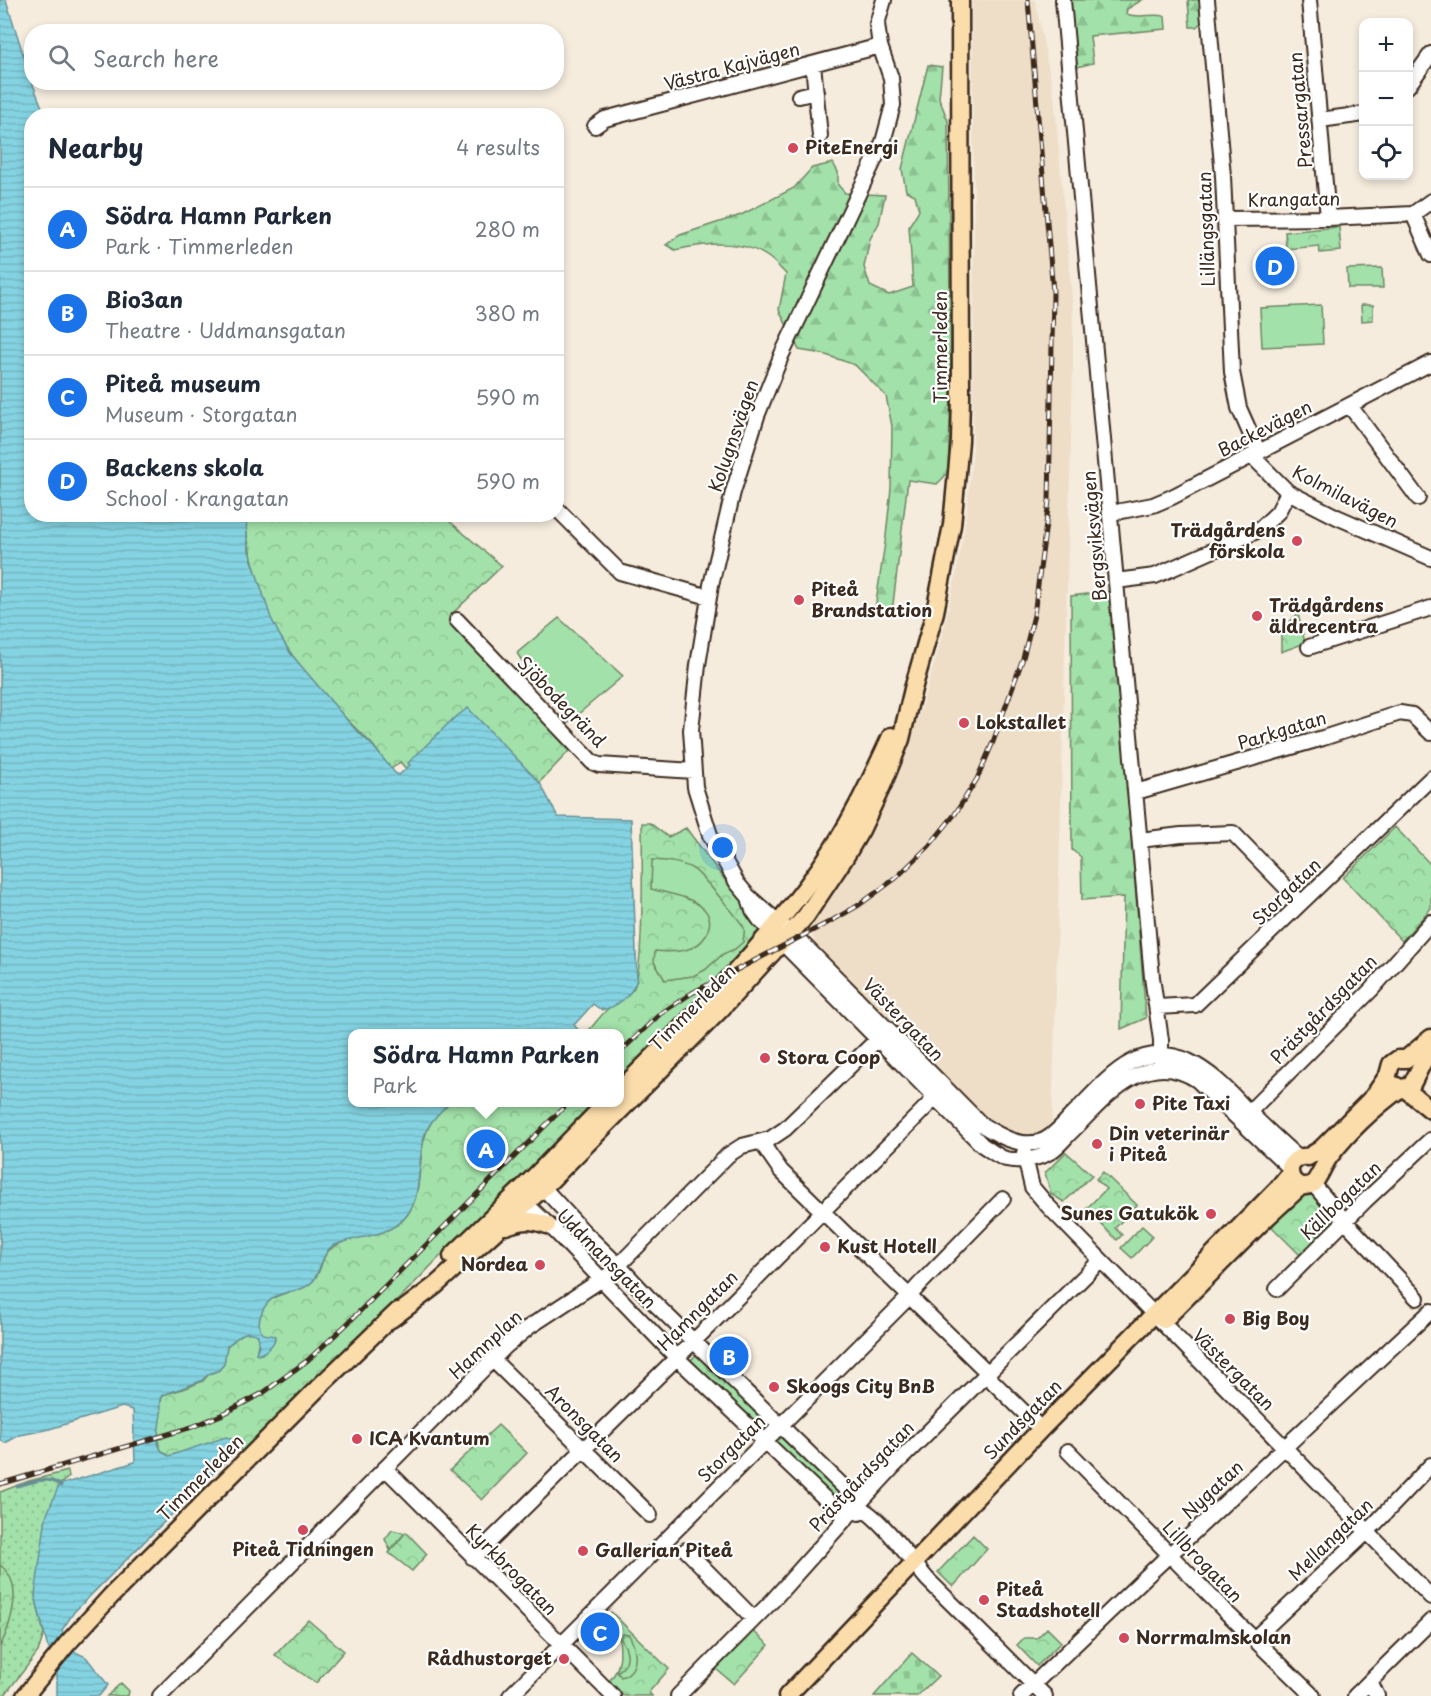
<!DOCTYPE html>
<meta charset="utf-8">
<style>
body{margin:0;font-family:"Playpen Sans",sans-serif;background:#f2f2f3;color:#1f2937}
.controls{position:absolute;right:18px;top:18px;display:grid;overflow:hidden;border-radius:12px;box-shadow:0 3px 9px #0003}
.controls button{width:54px;height:54px;display:grid;place-items:center;padding:0;border:0;border-bottom:2px solid #e0e1e3;background:#fff;color:#1f2937;font:30px sans-serif}
.you{position:absolute;left:723px;top:848px;width:21px;height:21px;margin:-15px;border:4px solid #fff;border-radius:50%;background:#1a73e8;box-shadow:0 0 0 9px #1a73e833}
.badge{display:grid;place-items:center;width:39px;height:39px;border-radius:50%;background:#1a73e8;color:#fff;font-size:20px;font-weight:700}
.pin{position:absolute;translate:-50% -50%;border:3px solid #fff;box-shadow:0 2px 6px #0006}
.popup{position:absolute;left:348px;top:1029px;width:276px;height:78px;box-sizing:border-box;display:grid;place-content:center;border-radius:12px;background:#fff;filter:drop-shadow(0 2px 4px #0005);font-size:20px;white-space:nowrap;color:#747a83}
.popup b{font-size:22px;color:#1f2937}
.popup::after{content:'';position:absolute;left:50%;top:100%;margin-left:-12px;border:12px solid transparent;border-top-color:#fff}
.list{margin:0;padding:0;list-style:none}
h2{display:flex;justify-content:space-between;align-items:center;height:78px;margin:0;padding:0 24px;font-size:26px}
h2 small{font-size:20px;font-weight:400;color:#747a83}
.list li{display:grid;grid-template-columns:39px 1fr auto;gap:18px;align-items:center;box-sizing:border-box;height:84px;padding:0 24px;border-top:2px solid #e0e1e3}
.list b{display:block;font-size:22px;white-space:nowrap}
.list p{margin:0;font-size:20px;white-space:nowrap;color:#747a83}
.list em{font-size:20px;font-style:normal;color:#747a83}
.icon{flex:none;width:33px;height:33px;fill:none;stroke:currentColor;stroke-width:2;stroke-linecap:round;stroke-linejoin:round}
.map{position:relative;flex:none;width:1431px;height:1696px;overflow:hidden}
.search{position:absolute;background:#fff;box-shadow:0 3px 9px #0003;left:24px;top:24px;width:540px;height:66px;display:flex;align-items:center;gap:15px;box-sizing:border-box;padding:0 21px;border-radius:24px;color:#747a83;font-size:22px}
.panel{position:absolute;background:#fff;box-shadow:0 3px 9px #0003;left:24px;top:108px;width:540px;height:414px;border-radius:24px}
.map>svg:first-child{display:block}
</style>
<div class="map">
<svg width="1431" height="1696" viewBox="0 0 1431 1696">
<defs>
<pattern id="grass-dots" width="8" height="8" patternUnits="userSpaceOnUse" patternTransform="scale(1.5)"><rect width="8" height="8" fill="#a2e1a9"/><path d="M2 2h.1M6 6h.1" fill="none" stroke="#8cc191" stroke-width="1.8" stroke-linecap="round"/></pattern>
<pattern id="forest-firs" width="22" height="20" patternUnits="userSpaceOnUse" patternTransform="scale(1.5)"><rect width="22" height="20" fill="#a2e1a9"/><path d="M5 1l3.5 6h-7zM16 11l3.5 6h-7z" fill="#8cc191"/></pattern>
<pattern id="cemetery-stones" width="16" height="16" patternUnits="userSpaceOnUse" patternTransform="scale(1.5)"><rect width="16" height="16" fill="#a2e1a9"/><path d="M2 7V4a2 2 0 0 1 4 0v3zM10 15v-3a2 2 0 0 1 4 0v3z" fill="#8cc191"/></pattern>
<pattern id="park-crowns" width="20" height="18" patternUnits="userSpaceOnUse" patternTransform="scale(1.5)"><rect width="20" height="18" fill="#a2e1a9"/><path d="M2 6a3 3 0 1 1 6 0M12 15a3 3 0 1 1 6 0" fill="none" stroke="#8cc191"/></pattern>
<pattern id="water-rules" width="6" height="5" patternUnits="userSpaceOnUse" patternTransform="scale(1.5)"><rect width="6" height="5" fill="#84d3e2"/><path d="M0 2.5h6" fill="none" stroke="#73b5c1"/></pattern>
</defs>
<rect width="100%" height="100%" fill="#f5ecde"/>
<filter id="ink" filterUnits="userSpaceOnUse"><feTurbulence type="fractalNoise" baseFrequency=".0167" numOctaves="2"/><feDisplacementMap in="SourceGraphic" scale="12" xChannelSelector="R" yChannelSelector="G"/><feConvolveMatrix kernelMatrix="1 2 1 2 8 2 1 2 1" color-interpolation-filters="sRGB"/></filter>
<g filter="url(#ink)">
<path fill="#eedec7" d="M972,0H1035L1054,95L1073,309V368L1052,1131L1022,1138L988,1123L827,958L814,941L810,927L812,916L874,824L894,781L921,709L938,651L955,580L965,525L973,449L974,229Z"/>
<path fill="url(#grass-dots)" stroke="#6e8664" stroke-width="1.5" d="M68,1471L69,1477L59,1485L35,1595L44,1634L38,1652L4,1696H0V1492L29,1481Z"/>
<path fill="url(#forest-firs)" stroke="#6e8664" stroke-width="1.5" d="M1070,0H1142L1127,9L1126,14C1141,19 1150,13 1165,16L1166,29L1090,36L1093,63L1077,67Z
M1188,0H1201L1202,22L1196,27H1190Z
M928,65L942,67L939,98L948,121L951,395L948,473L937,484L908,480L892,612L875,609L886,536L891,488L892,426L886,396L855,365L823,354L799,350L779,310L786,274C780,268 775,262 768,257C741,238 704,244 675,250L666,245L680,235L741,215L794,188L812,168L833,163L838,172V185L845,193L885,195L879,223L870,239L864,267L870,286L889,295L913,287L909,226L919,210L915,195L906,191L902,169Z
M1111,591L1146,1018L1121,1029L1124,897L1082,900L1081,857L1072,850L1071,596Z"/>
<path fill="url(#cemetery-stones)" stroke="#6e8664" stroke-width="1.5" d="M912,1653L938,1676L917,1696H874Z"/>
<path fill="url(#park-crowns)" stroke="#6e8664" stroke-width="1.5" d="M1339,227L1341,251L1320,253L1319,246L1286,249L1285,232Z
M1361,305H1373V320L1362,321Z
M246,515H442L502,566L454,612L550,713L543,721L570,750L537,785L408,771L400,762L391,769C383,761 378,751 371,743C337,711 289,660 270,617C264,603 261,588 256,573C251,553 245,536 246,515Z
M1298,614L1305,643L1281,652V630Z
M642,823H650L668,837L686,828L725,880L763,926L755,939L620,1081V1034H586C594,1025 602,1013 611,1006C619,1000 627,997 633,989C645,975 642,848 642,823Z
M1395,827L1431,865V908L1402,941L1343,878Z
M449,1103H597L457,1239L246,1457L230,1438L169,1456C164,1453 160,1451 159,1445C157,1438 160,1400 163,1395L186,1388L203,1381L209,1374L219,1370L224,1364L227,1346C238,1338 243,1328 258,1334L259,1340L256,1354H262L275,1340L274,1336L263,1335L259,1328C257,1287 294,1298 312,1282C323,1272 320,1255 333,1247C352,1235 378,1238 397,1225C430,1202 412,1153 431,1123C435,1115 443,1109 449,1103Z
M1066,1152L1092,1175L1064,1202L1051,1194L1045,1173Z
M1103,1172L1137,1205L1115,1228L1122,1235L1117,1240L1086,1209L1106,1189L1096,1179Z
M1311,1193L1321,1200L1340,1222L1305,1260L1272,1227C1279,1216 1298,1195 1311,1193Z
M1142,1226L1153,1236L1132,1258L1121,1248Z
M701,1350L850,1496L838,1509L687,1364Z
M498,1425L527,1453L482,1500L450,1470Z
M392,1530L405,1533L390,1550L385,1539Z
M406,1532L427,1554L412,1571L389,1553Z
M973,1535L987,1549L953,1587L938,1572Z
M0,1565C25,1583 11,1624 0,1647Z
M611,1612L669,1669L649,1692L652,1696H624L608,1682C624,1667 620,1647 618,1629L606,1617Z
M308,1620L344,1651L316,1683L275,1655Z
M1047,1628L1061,1642L1037,1666L1017,1645L1024,1638H1037Z
M752,1630L769,1645L734,1684L716,1669Z
M121,1683L129,1691L128,1696H107Z"/>
<path fill="#a2e1a9" stroke="#6e8664" stroke-width="1.5" d="M1382,268L1383,288H1348L1347,269Z
M1321,305L1323,344L1262,347L1260,308Z
M559,618L623,676L569,722L561,710L554,692L532,678L517,653Z
M652,860C665,861 681,862 693,869C700,873 742,922 744,928C745,933 743,938 743,942L735,949L723,954L705,970L693,976L665,980L654,962L655,951C677,953 704,952 709,926C711,920 708,913 704,909C690,896 669,894 651,889Z
M623,1634L629,1635C637,1649 640,1671 621,1677L617,1672C631,1664 629,1650 620,1638Z"/>
<path fill="url(#water-rules)" stroke="#678f94" stroke-width="1.5" d="M0,0H6L32,82L45,115L32,116V514L246,515L247,538L249,551L271,618L280,636L291,654L353,727L372,745L395,773L399,775L410,765L408,763L453,719L468,708L540,783L558,817L631,819L637,979C632,995 617,1008 601,1010L593,1004L574,1025L581,1033L352,1034V1102L449,1103C441,1111 431,1120 426,1131C415,1157 426,1202 400,1222C378,1240 353,1235 331,1247C321,1256 321,1270 313,1281C300,1297 274,1285 262,1312C258,1321 258,1327 263,1334L275,1336C275,1345 266,1352 258,1355L256,1354L259,1344L258,1335C243,1328 238,1338 227,1346L224,1364L219,1370L209,1374L201,1381L163,1395C158,1402 162,1405 161,1413C160,1428 151,1449 169,1456L226,1437C236,1440 234,1448 231,1455L74,1612L62,1630L71,1650L86,1657L108,1685L99,1696H57V1663L47,1645L35,1595L46,1517L59,1485L135,1462L133,1410L122,1407L46,1430L20,1435L5,1443L0,1439Z"/>
<g fill="none" stroke-linecap="round" stroke-linejoin="round">
<path stroke="#678f94" stroke-width="3" d="M17,1486C32,1482 48,1475 61,1486"/>
<g stroke="#3b2a1e" stroke-width="18">
<path id="minor" d="M884,0L877,24L880,46L891,78L893,105L883,142L782,354L757,416L733,492L711,585L698,665L691,730L695,787L710,835L737,883L748,896L801,942L982,1125C998,1135 1021,1149 1042,1141C1052,1137 1063,1125 1070,1117C1104,1084 1134,1038 1188,1061C1214,1073 1232,1095 1251,1114C1266,1129 1282,1143 1298,1158
M1063,0L1152,977L1161,1040V1068
M1207,0L1223,176L1232,372L1239,408L1259,453
M1309,0L1328,218
M813,64L820,136
M1408,86L1431,54
M799,96L816,92
M1320,120L1364,114
M595,126L605,119L880,46
M1413,214L1431,255
M1225,219L1328,218L1413,214L1431,201
M1350,406L1418,498
M1252,456L1288,492L1337,517L1431,558
M556,508L620,572L709,597
M1111,513L1153,505L1172,497L1431,363
M1116,581L1155,576L1259,530L1278,512L1288,492
M457,620L592,762L599,765L694,771
M1309,647L1431,608
M1136,792L1323,738L1400,713L1412,715L1431,733
M1140,840L1181,835L1233,833L1301,903
M750,901L753,910L760,920L982,1145C989,1149 998,1157 1006,1159C1020,1162 1038,1159 1050,1152C1058,1147 1064,1139 1070,1133C1104,1100 1145,1045 1197,1080L1290,1168
M1157,1007L1195,1005L1431,778
M1244,1117L1371,990L1431,922
M761,1142L781,1171L987,1372
M1024,1153L1032,1187L1048,1206L1431,1597
M538,1182L583,1231L619,1266L648,1297L853,1496L859,1513
M1313,1184L1345,1221L1417,1298
M520,1198L557,1233L677,1358L838,1511C844,1510 852,1506 857,1507C877,1512 913,1563 927,1579L1045,1696
M1277,1289L1365,1201L1430,1140
M493,1360L650,1515
M985,1374L1038,1426
M1068,1451L1226,1612L1313,1696
M385,1468L613,1696
M686,1550L754,1619
M473,1558L705,1330L942,1091
M1254,1639L1368,1531L1431,1465
M1370,1681L1377,1696
M160,1696L506,1346L529,1327L610,1274L728,1155L742,1146L770,1139L785,1129L888,1029
M510,1696L904,1302L919,1285L1003,1199
M678,1696L773,1600L856,1507L894,1466L1101,1260
M1021,1696L1152,1571L1431,1311
M1355,1696L1431,1621"/>
</g>
<g stroke="#3b2a1e" stroke-width="21">
<path id="major" d="M1392,1084L1401,1088L1411,1086L1426,1056L1430,1040
M1401,1088C1375,1107 1349,1131 1330,1156C1323,1165 1320,1176 1313,1184C1300,1190 1289,1182 1290,1168C1293,1160 1300,1156 1308,1157L1321,1149L1373,1097L1388,1075L1391,1064L1398,1059H1406L1431,1038
M1404,1088L1431,1110
M620,1090C690,1020 762,950 819,869C848,828 870,782 891,736
M506,1226C522,1220 531,1219 547,1225
M452,1256L534,1177L607,1102
M391,1319L436,1285L543,1188L721,1009L806,916L844,859L861,830L882,786L901,739L913,689L935,612L952,525L960,441L961,396L960,0
M1164,1320L1264,1220L1301,1186
M25,1696L67,1644L111,1596L324,1382L398,1311
M787,1696L1041,1429L1278,1188L1289,1174"/>
</g>
<use href="#minor" stroke="#fff" stroke-width="14"/>
<use href="#major" stroke="#fbdcab" stroke-width="16"/>
<g stroke="#3b2a1e" stroke-width="5">
<path id="rail" d="M620,1052L660,1014L692,993L833,920L859,905L896,878L929,846L955,814L977,779L993,742L1023,658L1034,615L1049,501L1053,292L1028,0
M0,1484L192,1427L221,1415L263,1393L308,1360L347,1324L569,1102"/>
</g>
<use href="#rail" stroke="#fff" stroke-width="3" stroke-dasharray="9" stroke-linecap="butt"/>
</g>
</g>
<g fill="#d1495b" stroke="#fff" stroke-width="2">
<circle cx="793" cy="148" r="6"/>
<circle cx="1297" cy="541" r="6"/>
<circle cx="799" cy="600" r="6"/>
<circle cx="1257" cy="616" r="6"/>
<circle cx="964" cy="723" r="6"/>
<circle cx="765" cy="1058" r="6"/>
<circle cx="1140" cy="1104" r="6"/>
<circle cx="1097" cy="1144" r="6"/>
<circle cx="1211" cy="1214" r="6"/>
<circle cx="825" cy="1247" r="6"/>
<circle cx="540" cy="1265" r="6"/>
<circle cx="1230" cy="1319" r="6"/>
<circle cx="774" cy="1387" r="6"/>
<circle cx="357" cy="1439" r="6"/>
<circle cx="303" cy="1530" r="6"/>
<circle cx="583" cy="1551" r="6"/>
<circle cx="984" cy="1600" r="6"/>
<circle cx="1124" cy="1638" r="6"/>
<circle cx="564" cy="1659" r="6"/>
</g>
<g text-anchor="middle" stroke-width="4.5" stroke-linejoin="round" paint-order="stroke">
<g font-size="18" fill="#3b2a1e" stroke="#fff">
<text transform="translate(732 67) rotate(-15)" y="6">Västra Kajvägen</text>
<text transform="translate(1301 110) rotate(-95)" y="6">Pressargatan</text>
<text transform="translate(1294 200) rotate(-1)" y="6">Krangatan</text>
<text transform="translate(1207 229) rotate(-92)" y="6">Lillängsgatan</text>
<text transform="translate(941 347) rotate(-90)" y="6">Timmerleden</text>
<text transform="translate(1265 429) rotate(-27)" y="6">Backevägen</text>
<text transform="translate(734 436) rotate(-71)" y="6">Kolugnsvägen</text>
<text transform="translate(1345 497) rotate(27)" y="6">Kolmilavägen</text>
<text transform="translate(1095 536) rotate(-95)" y="6">Bergsviksvägen</text>
<text transform="translate(561 702) rotate(46)" y="6">Sjöbodegränd</text>
<text transform="translate(1282 731) rotate(-17)" y="6">Parkgatan</text>
<text transform="translate(1287 892) rotate(-44)" y="6">Storgatan</text>
<text transform="translate(693 1008) rotate(-45)" y="6">Timmerleden</text>
<text transform="translate(1324 1010) rotate(-46)" y="6">Prästgårdsgatan</text>
<text transform="translate(903 1020) rotate(46)" y="6">Västergatan</text>
<text transform="translate(1341 1201) rotate(-44)" y="6">Källbogatan</text>
<text transform="translate(606 1259) rotate(45)" y="6">Uddmansgatan</text>
<text transform="translate(698 1311) rotate(-45)" y="6">Hamngatan</text>
<text transform="translate(486 1345) rotate(-43)" y="6">Hamnplan</text>
<text transform="translate(1233 1370) rotate(45)" y="6">Västergatan</text>
<text transform="translate(1023 1420) rotate(-46)" y="6">Sundsgatan</text>
<text transform="translate(584 1424) rotate(45)" y="6">Aronsgatan</text>
<text transform="translate(732 1449) rotate(-45)" y="6">Storgatan</text>
<text transform="translate(862 1477) rotate(-47)" y="6">Prästgårdsgatan</text>
<text transform="translate(201 1478) rotate(-45)" y="6">Timmerleden</text>
<text transform="translate(1213 1490) rotate(-43)" y="6">Nygatan</text>
<text transform="translate(1331 1540) rotate(-44)" y="6">Mellangatan</text>
<text transform="translate(1202 1562) rotate(46)" y="6">Lillbrogatan</text>
<text transform="translate(511 1570) rotate(45)" y="6">Kyrkbrogatan</text>
</g>
<g font-size="18" font-weight="bold" fill="#3b2a1e" stroke="#fff" text-anchor="start">
<text x="805" y="154">PiteEnergi</text>
<text x="1285" y="537" text-anchor="end">Trädgårdens<tspan x="1285" dy="21">förskola</tspan></text>
<text x="811" y="596">Piteå<tspan x="811" dy="21">Brandstation</tspan></text>
<text x="1269" y="612">Trädgårdens<tspan x="1269" dy="21">äldrecentra</tspan></text>
<text x="976" y="729">Lokstallet</text>
<text x="777" y="1064">Stora Coop</text>
<text x="1152" y="1110">Pite Taxi</text>
<text x="1109" y="1140">Din veterinär<tspan x="1109" dy="21">i Piteå</tspan></text>
<text x="1199" y="1220" text-anchor="end">Sunes Gatukök</text>
<text x="837" y="1253">Kust Hotell</text>
<text x="528" y="1271" text-anchor="end">Nordea</text>
<text x="1242" y="1325">Big Boy</text>
<text x="786" y="1393">Skoogs City BnB</text>
<text x="369" y="1445">ICA Kvantum</text>
<text x="303" y="1556" text-anchor="middle">Piteå Tidningen</text>
<text x="595" y="1557">Gallerian Piteå</text>
<text x="996" y="1596">Piteå<tspan x="996" dy="21">Stadshotell</tspan></text>
<text x="1136" y="1644">Norrmalmskolan</text>
<text x="552" y="1665" text-anchor="end">Rådhustorget</text>
</g>
</g>
</svg>
<div class="controls">
<button>+</button>
<button>−</button>
<button><svg class="icon" aria-label="locate" viewBox="0 0 24 24"><circle cx="12" cy="12" r="6"/><path d="M12 2v4M12 18v4M2 12h4M18 12h4"/></svg></button>
</div>
<div class="you"></div>
<div class="pin badge" style="left:486px;top:1149px">A</div>
<div class="popup"><b>Södra Hamn Parken</b>Park</div>
<div class="pin badge" style="left:729px;top:1356px">B</div>
<div class="pin badge" style="left:600px;top:1632px">C</div>
<div class="pin badge" style="left:1275px;top:266px">D</div>
<div class="search"><svg class="icon" aria-label="search" viewBox="0 0 24 24"><circle cx="10" cy="10" r="6"/><path d="M15 15l6 6"/></svg>Search here</div>
<section class="panel">
<h2>Nearby<small>4 results</small></h2>
<ul class="list">
<li><span class="badge">A</span><div><b>Södra Hamn Parken</b><p>Park · Timmerleden</p></div><em>280 m</em></li>
<li><span class="badge">B</span><div><b>Bio3an</b><p>Theatre · Uddmansgatan</p></div><em>380 m</em></li>
<li><span class="badge">C</span><div><b>Piteå museum</b><p>Museum · Storgatan</p></div><em>590 m</em></li>
<li><span class="badge">D</span><div><b>Backens skola</b><p>School · Krangatan</p></div><em>590 m</em></li>
</ul>
</section>
</div>
